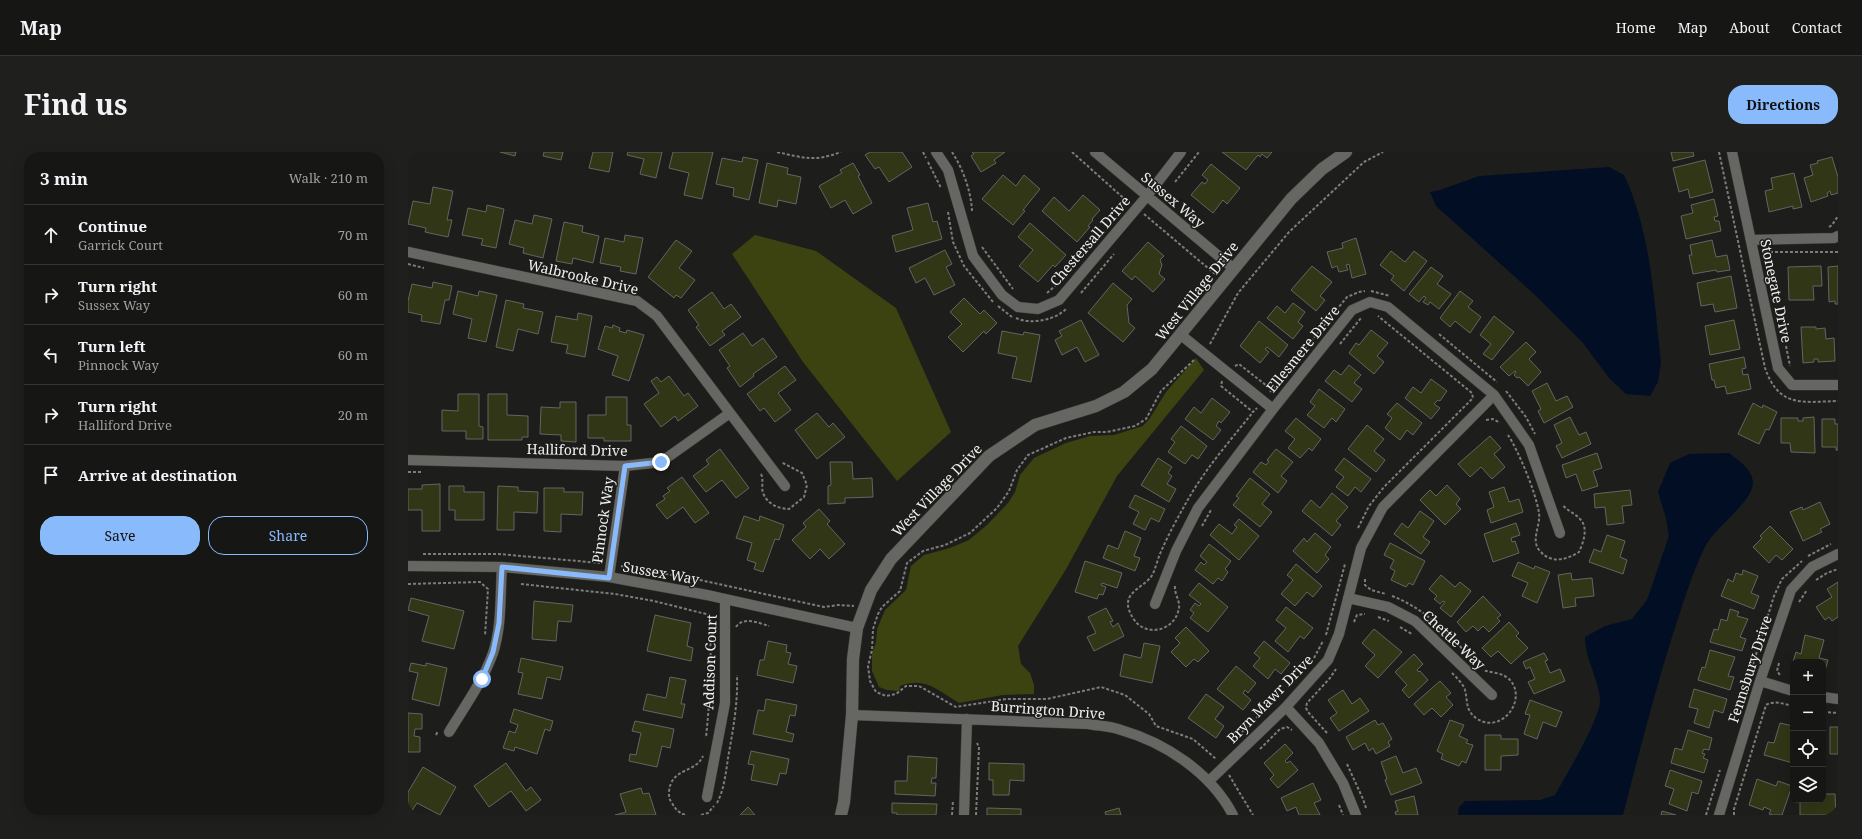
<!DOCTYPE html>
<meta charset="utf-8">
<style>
body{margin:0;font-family:"Noto Serif",serif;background:#1f1f1d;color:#f1f3f6}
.controls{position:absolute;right:12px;bottom:12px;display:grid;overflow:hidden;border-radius:8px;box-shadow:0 4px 16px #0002}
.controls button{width:36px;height:36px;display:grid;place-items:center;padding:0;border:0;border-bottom:1px solid #353534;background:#161614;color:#f1f3f6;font:20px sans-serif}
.stop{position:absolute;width:12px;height:12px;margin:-9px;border:3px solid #89bafc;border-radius:50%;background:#fff}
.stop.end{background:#89bafc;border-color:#fff;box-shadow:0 1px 4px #0008}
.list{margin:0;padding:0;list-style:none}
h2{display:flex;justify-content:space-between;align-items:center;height:52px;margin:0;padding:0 16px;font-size:17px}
h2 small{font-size:13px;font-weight:400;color:#9e9fa0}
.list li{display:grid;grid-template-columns:26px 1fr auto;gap:12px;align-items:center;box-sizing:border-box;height:60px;padding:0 16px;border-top:1px solid #353534}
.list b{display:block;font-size:15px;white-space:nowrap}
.list p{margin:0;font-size:13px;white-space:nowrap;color:#9e9fa0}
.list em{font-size:13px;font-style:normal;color:#9e9fa0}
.actions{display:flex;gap:8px;padding:12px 16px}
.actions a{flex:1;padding:9px 0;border:1px solid #89bafc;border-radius:16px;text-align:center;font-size:14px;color:#89bafc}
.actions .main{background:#89bafc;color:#111}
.icon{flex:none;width:22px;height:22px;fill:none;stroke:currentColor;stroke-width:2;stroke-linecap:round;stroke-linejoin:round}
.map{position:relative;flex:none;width:1430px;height:663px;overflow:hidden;border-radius:16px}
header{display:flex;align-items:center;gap:24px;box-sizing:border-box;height:56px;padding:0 20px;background:#161614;border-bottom:1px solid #353534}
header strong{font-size:19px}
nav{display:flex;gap:22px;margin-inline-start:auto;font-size:14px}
.intro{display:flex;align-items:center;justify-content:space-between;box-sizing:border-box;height:96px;padding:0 24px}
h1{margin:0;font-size:28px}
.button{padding:10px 18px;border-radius:16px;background:#89bafc;color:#111;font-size:14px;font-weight:700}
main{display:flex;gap:24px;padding:0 24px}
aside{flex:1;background:#161614;border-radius:16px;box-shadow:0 4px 16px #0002}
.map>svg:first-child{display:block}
</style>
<header>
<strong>Map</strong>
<nav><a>Home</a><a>Map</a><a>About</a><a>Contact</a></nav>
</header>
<div class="intro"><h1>Find us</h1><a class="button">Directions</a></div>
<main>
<aside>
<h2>3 min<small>Walk · 210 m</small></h2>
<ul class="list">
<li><svg class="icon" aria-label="ahead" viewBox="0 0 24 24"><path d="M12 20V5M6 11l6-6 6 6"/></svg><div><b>Continue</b><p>Garrick Court</p></div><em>70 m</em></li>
<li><svg class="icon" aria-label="right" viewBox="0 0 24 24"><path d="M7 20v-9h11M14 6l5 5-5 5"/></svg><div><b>Turn right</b><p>Sussex Way</p></div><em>60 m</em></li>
<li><svg class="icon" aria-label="left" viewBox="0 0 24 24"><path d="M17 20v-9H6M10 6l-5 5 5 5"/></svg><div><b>Turn left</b><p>Pinnock Way</p></div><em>60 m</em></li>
<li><svg class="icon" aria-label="right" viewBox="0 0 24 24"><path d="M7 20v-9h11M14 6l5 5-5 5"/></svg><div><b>Turn right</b><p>Halliford Drive</p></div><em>20 m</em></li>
<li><svg class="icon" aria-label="arrive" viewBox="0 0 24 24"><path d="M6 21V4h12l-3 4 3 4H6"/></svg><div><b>Arrive at destination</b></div></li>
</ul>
<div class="actions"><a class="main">Save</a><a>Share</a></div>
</aside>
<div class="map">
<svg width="1430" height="663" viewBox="0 0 1430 663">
<rect width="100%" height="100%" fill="#1d1e1b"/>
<path fill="#3d4310" d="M347,83L408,99L488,156L543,280L489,329L395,210L324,102Z
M788,206L796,218L709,324L657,419L610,494L613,512L622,521L626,533V542L595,543L551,551C531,539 517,524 492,534L491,539L479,538L471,535L464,519V500L468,491L469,477L477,458L498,438L503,414L516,403L542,396L561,388L579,373L600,351L607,340L612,323L626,306L658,291L682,284L706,283L735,274L742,266L758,240Z"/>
<path fill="#010e24" d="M1201,15L1216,23C1243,80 1246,148 1253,211L1250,230L1242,244L1218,242L1201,226L1175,191L1125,141L1028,54L1022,40L1032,38L1071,24Z
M1321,301C1331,309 1349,320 1344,336C1337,357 1305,376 1296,397C1282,426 1273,458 1263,488C1245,546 1230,605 1215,663H1050L1051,655L1057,649L1132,648L1147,643C1157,625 1194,564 1192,547C1190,525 1177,507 1177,485L1197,474L1224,467L1239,448L1261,384L1258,366L1250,340L1262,311L1281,302Z"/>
<path fill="#313616" stroke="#646562" d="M92,0H108L107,4Z
M136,0H155L153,8L135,4Z
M185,0H205L201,20L181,16Z
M220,0H254L248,26L232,22L236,7L219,3Z
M265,0H305L294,47L276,43L281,21L261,16Z
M462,0H494L504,15L481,30L471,15L467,17L457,3Z
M564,0H597L586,8L588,11L573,20L563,4L566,2Z
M814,0H864L859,6L854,2L852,5L850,3L838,18Z
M1263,0H1285L1286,4L1265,9Z
M335,5L350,8L341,48L325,44L326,36L308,32L314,6L334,10Z
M1424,5L1430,25V41L1423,43L1422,39L1419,41L1420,44L1403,50L1396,26L1405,23L1402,13L1410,11L1409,9Z
M1297,8L1305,40L1282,46L1280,37L1271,40L1265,16Z
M359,11L380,16L379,22L393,25L388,52L370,48L369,55L351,51Z
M445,11L452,23L450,24L464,51L445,62L437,48L423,56L411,34L434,21L432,18Z
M803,12L832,36L819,52L815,48L805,61L783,43L794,30L797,32L800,28L794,23Z
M1386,21L1394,55L1385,57V54L1361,60L1357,39L1365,37L1363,26Z
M595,23L608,34L616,23L632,37L615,58L617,59L605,73L574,47Z
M25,35L45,39L39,68H44L40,85L17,80L18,76L0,72L5,49L22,52Z
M675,43L692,58L684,67L685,68L680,74L682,75L669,90L634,59L646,45L661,59Z
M1306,47L1310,64L1306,65L1307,69H1311L1313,79L1278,87L1273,64L1285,61L1283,53Z
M520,51L525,70L529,69L534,87L488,100L484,84L505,78L499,56Z
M79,53L96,57L88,96L73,93L75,87L54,83L60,56L78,60Z
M126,63L144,67L135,106L115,101L116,96L101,92L107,68L124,72Z
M156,70L175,74L174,80L191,84L185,111L165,106L164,112L148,109Z
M622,71L658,103L647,115L645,113L630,130L611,114L625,98L610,85Z
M217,83L235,86L228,122L212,119L213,115L192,111L197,86L216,90Z
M948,86L958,122L944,126L941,112L938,113L940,118L931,120L929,114L924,116L919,100L935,96L934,91Z
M268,88L284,99L271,116L287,128L273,146L268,143L266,146L240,125Z
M1304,88L1308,105L1319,103L1322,118L1309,120L1308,118L1285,122L1281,103H1284L1282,93Z
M740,90L756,104L752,108L754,113L751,122L757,127L745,140L727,124L724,128L714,119Z
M537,98L544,112L538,115L547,133L526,143L517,126L508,131L501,116Z
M983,99L997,110L1006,99L1019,109L996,139L983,128L986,124L972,113Z
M904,114L924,130L912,144L917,148L908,159L883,138Z
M1413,114L1414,134H1405L1406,148H1381L1380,115Z
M1430,114V152H1427V149L1421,150L1420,115Z
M1023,115L1035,124L1029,132L1043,142L1031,157L1022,150L1020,153L1015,150L1018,146L1016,144L1011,150L1001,142Z
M1323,124L1329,156L1307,160L1305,152L1293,154L1289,131Z
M25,130L44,134L41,148H37L32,172L13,169L14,163L0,160V149L4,132L24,136Z
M705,131L724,147L719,153L721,171L727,176L715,190L680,161Z
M50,139L70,144L71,139L89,143L78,190L60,186L64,167L45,162Z
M1052,139L1065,149L1060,155L1073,165L1062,181L1047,169L1042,175L1032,166Z
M304,140L316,157L323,152L333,165L314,179L317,183L302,194L288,175L291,173L280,158Z
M556,146L572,162L576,158L589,171L578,182L576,179L555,200L540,185L554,172L542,160Z
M98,148L116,152L115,156L135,160L130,182L110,177L105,199L88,195Z
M885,151L897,160L890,170L895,174L885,187L859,166L869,154L877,161Z
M170,161L184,164L177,205L158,201L160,193L143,190L148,164L169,168Z
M1086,164L1106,180L1084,208L1075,202L1083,192L1072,183Z
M673,168L691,203L677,210L669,195L654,203L647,188L654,184L651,179Z
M1326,168L1332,197L1302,203L1297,174Z
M851,169L880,193L871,205L859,195L857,197L861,200L852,211L832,194Z
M205,173L212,176L211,179L218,181L219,178L236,183L221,229L204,223L210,204L190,197L197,174L204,176Z
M1393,175H1408V177L1417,176L1418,187L1426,186L1427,209L1410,210V207H1406V210L1395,211Z
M963,178L980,191L969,204L976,210L966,222L941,201L948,191L951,193Z
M594,179L615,183L616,180L632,183L623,230L604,226L609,205L590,201Z
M335,181L344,194L355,186L369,205L345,222L346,224L332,235L319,216L322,214L311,198Z
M1118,190L1128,200L1121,207L1133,220L1120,234L1111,225L1109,226L1106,223L1108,220L1107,219L1101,224L1092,215Z
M1336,205L1338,216L1334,217L1335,223L1340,222L1343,237L1319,242L1317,234L1308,236L1306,228H1304L1301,212Z
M941,213L953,223L946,231L954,237L944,250L917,229L926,218L933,223Z
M377,214L388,228L370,241L383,258L367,270L356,256L352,259L339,242Z
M261,224L276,244L280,241L290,254L270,269L267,264L253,275L236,252L251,241L243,229L249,225L253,230Z
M1023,227L1039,239L1032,249L1030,248L1026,252L1032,256L1023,267L997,246L1005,235L1013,241Z
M1139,231L1148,249L1159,244L1165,255L1136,271L1130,259L1133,257L1124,239Z
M911,237L937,257L928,270L924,266L916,276L899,263L907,254L902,250Z
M50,242H71V274L75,275V287H58V279H34V258L50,259Z
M80,242H99V263L120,264V285H114V288H80Z
M198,245H219V273H223V289H196V286H180V263H198Z
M804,246L822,260L813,271L811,269L808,274L813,278L805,288L777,267L786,255L793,261Z
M152,250H168V290L153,289V283L132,282L133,255L152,256Z
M989,251L1014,271L1005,283L999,278L992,288L977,276L984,266L979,262Z
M1345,251L1354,256L1355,253L1369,260L1361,278L1358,277L1351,292L1330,282Z
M409,261L421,275L425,271L437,285L409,307L387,278Z
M1162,265L1171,283L1178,280L1183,292L1154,306L1148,294L1154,291L1146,273Z
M1406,265L1407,301L1383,300L1382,291H1373V266H1390V269H1395V266Z
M888,266L913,287L904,299L901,296L892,306L880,296L887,287L877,279Z
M1414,267H1427V272H1430V298H1428V295H1414Z
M959,273L976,287L966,299L977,308L968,320L940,297Z
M773,274L799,294L790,307L784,303L777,312L760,300L767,290L763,287Z
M1082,284L1093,296L1086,302L1097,315L1084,327L1073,315L1062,325L1050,312Z
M312,297L341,336L328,346L314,328L298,340L285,324L301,312L298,308Z
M868,297L885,310L873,324L879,329L870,341L845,320L853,310L858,313L861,309L859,308Z
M1189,301L1194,316L1185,319L1190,334L1174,339L1168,322L1158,326L1154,313Z
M750,306L764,315L760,321L764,324L759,332L768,337L761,350L733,333Z
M936,306L963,327L953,340L947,335L940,344L928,335L936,325L927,318Z
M422,310H444L445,327L464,326L465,345L437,346V351L420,352V334L423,333Z
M274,325L301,361L287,371L275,355L259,367L248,353L257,347L255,344L262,339L259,336Z
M842,326L862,342L854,352L864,360L852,375L825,353L831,346L828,344Z
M32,332V379H14V358H0V337H14V333Z
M1039,333L1052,347L1048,352L1053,357L1037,373L1012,348L1022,338L1028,344Z
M41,334H56V340H76V368H47V358H41Z
M90,334L110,335V339L130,340L129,361L106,360V378H89Z
M1096,335L1101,350L1111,347L1115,360L1083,371L1079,358L1086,355L1081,340Z
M136,336H156V340H175L174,363L153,362V380L136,379Z
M1222,338L1224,353L1214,354L1216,371L1199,373L1197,355L1187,356L1186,342Z
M924,341L940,355L928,369L933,373L924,384L894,359L903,348L912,356Z
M727,343L757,357L751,370L743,366L737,378L725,372L731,360L721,355Z
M1412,350L1422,372L1412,377L1414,380L1395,389L1382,360L1394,355L1395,358Z
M411,357L422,369L419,372L437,392L421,407L412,397L402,407L384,388L398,375L395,371Z
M1012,359L1026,369L1015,385L1022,390L1013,402L986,382L994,371L1000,376Z
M336,364L351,369L352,364L376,373L371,388L367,387L355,420L346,417L348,411L339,408L344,391L328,386Z
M831,367L851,384L831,408L802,383L811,372L824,382L829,375L826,373Z
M1108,371L1112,383L1103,386L1104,390L1107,389L1111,401L1085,410L1076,382Z
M1362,374L1385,397L1374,408L1368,403L1361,411L1345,395L1354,386L1352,384Z
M717,379L733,386L726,404L732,406L727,419L695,406L700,393L710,397Z
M907,381L923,395L917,403L921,407L909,421L885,399L896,386L899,390Z
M1199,383L1217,389L1212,405L1219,408L1215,422L1181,410L1186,397L1193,400Z
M982,391L1017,409L1005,433L1001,431L998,435L983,428L987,419L982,416L986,408L976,403Z
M801,392L823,409L817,417L820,420L814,429L810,426L805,432L787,418L793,410L796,413L799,410L792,404Z
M677,409L714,421L709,436L694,431L693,433L698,435L695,443L691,442L689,447L667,440Z
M1110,410L1126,417L1127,414L1142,420L1129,451L1114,444L1120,431L1104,424Z
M888,412L914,434L905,445L899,440L887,454L873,442L885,428L879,423Z
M1335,418L1350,424L1343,441L1351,444L1346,457L1313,444L1320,427L1325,430L1328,421L1334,423Z
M1163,421L1164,428L1184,426L1186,444L1167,446L1168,454L1155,456L1150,423Z
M1033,423L1047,435L1052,430L1063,439L1043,465L1032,456L1037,450L1035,449L1032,452L1026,447L1029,444L1021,437Z
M1430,430V465L1424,469L1421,465L1417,468L1408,455L1424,445L1419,437Z
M791,431L820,455L800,480L782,466L786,461L782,458L787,451L791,454L793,452L781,443Z
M1075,444L1093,463L1089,466L1092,469L1081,480L1075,474L1070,479L1065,474L1058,480L1049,470Z
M3,446L56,459L46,497L14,489L21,464L0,458Z
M126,449L165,453L163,470L150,469L148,489L124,487Z
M878,455L905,476L896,487L892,484L880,500L867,489L878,476L868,468Z
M698,456L705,469L702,470L705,475L710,471L716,484L686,499L679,485L688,481L680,465Z
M1322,457L1331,460L1329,464L1340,467L1332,485L1338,487L1334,499L1302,490L1306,477L1310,478L1313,467L1319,469Z
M247,463L283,471L279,494L285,496L283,509L239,499Z
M1101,470L1111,481L1108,484L1120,496L1103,512L1090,499L1083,505L1074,496Z
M778,475L801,499L790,510L786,507L778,515L763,500L772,491L767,486Z
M966,477L994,500L970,526L957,514L967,503L954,491Z
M1397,483L1416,488L1411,506L1420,508L1416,522L1415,510H1385L1384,513L1388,500L1393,502Z
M360,489L379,493L378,500L383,501L380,512L389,514L385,531L349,523L352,508H356Z
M856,489L882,511L873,522L867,517L860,527L845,514L852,506L846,501Z
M736,491L752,494L744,531L712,524L716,502L733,506Z
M1302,498L1327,505L1320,524L1326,525L1322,538L1290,528L1294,515L1297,516Z
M1136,501L1140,508L1137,509L1142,521L1152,517L1157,529L1126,542L1120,530L1127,527L1122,515L1118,517L1115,510Z
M1006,502L1015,512L1009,518L1011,520L1012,519L1020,528L1001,546L994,538L999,533L987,520Z
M113,506L155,515L152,528L139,525L134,547L110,542L115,521L110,520Z
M3,511L18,514V511L39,516L31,554L4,547L10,521L1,519Z
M828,514L848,531L840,541L837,538L835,541L843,548L835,558L809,537Z
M262,525L278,528L273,552H277L274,566L235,558L239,542L258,546Z
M1032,529L1043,541L1038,545L1045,553L1033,565L1024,556L1016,563L1006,552Z
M1286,537L1319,547L1315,561L1306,558L1301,576L1286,571L1290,557L1281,555Z
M935,538L944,552L952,546L961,559L931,579L922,566L929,561L920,548Z
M798,542L816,555L807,567L816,574L808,586L780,566Z
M358,547L389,553L387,564L382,563L378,580L386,582L384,590L345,582L350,558L356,559Z
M1122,548L1154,560L1148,575L1135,570L1129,587L1116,582L1122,563L1117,562Z
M106,557L145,569L142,579L137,577L129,602L107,595L106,599L95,596L101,579L107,581L110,573L102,570Z
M0,561L14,562V577H7L6,584L12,585V600H0Z
M967,568L970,573L975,571L984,587L980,590L982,594L968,602L965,596L961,599L957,591L945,598L938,585Z
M1042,568L1056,573L1051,584L1060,588L1058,591L1065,593L1058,611L1054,609L1051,614L1033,607L1035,602L1029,599Z
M227,569L266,577L262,596L254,594L249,615L221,609L222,602L228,603L233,581L224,579Z
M1372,571L1385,574V611L1356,603L1360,590L1366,591Z
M1422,575H1430V602H1422Z
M1280,578L1304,586L1301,598L1296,597L1294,601L1297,602L1295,606L1300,608L1296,621L1263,611L1267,596L1274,598Z
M1077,583H1093V587H1110V603L1093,604V618H1077Z
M877,592L885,601L877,609L879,611L882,609L890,618L870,636L862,627L866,623L856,611Z
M343,599L381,607L378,622L372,621L369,633L343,628L346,613L340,612Z
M500,604L529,606L528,626H524L523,631H528L527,644L487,642V629H499Z
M988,604L995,621L1008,616L1014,631L983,643L977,628L979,627L973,610Z
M98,611L118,639L123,635L133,648L118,659L103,639L81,655L66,634Z
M581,611L616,612V629L602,628L601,643H585V628H581Z
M15,615L48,635L32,663L9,651L1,663L0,662V640Z
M1262,618L1294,629L1290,642L1284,640L1279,659L1261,652L1266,637L1257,634Z
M1349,627L1368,634L1370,629L1384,634L1374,663H1365L1361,662L1363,658L1356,655L1355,658L1341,653Z
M905,631L913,648L906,651L912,663H891L888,655L879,659L873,646Z
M233,636L235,642L241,641L248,663H207L218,660L212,642Z
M1415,642H1427L1428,663H1392V648H1415Z
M1006,644L1010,663H988L987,660L990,659L987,649Z
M484,651L529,652L528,663H489V661H484Z
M340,655L347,663H332Z
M579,656L613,657V663H579Z
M711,656L713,663H698L697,660Z
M1254,659L1268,663H1253Z"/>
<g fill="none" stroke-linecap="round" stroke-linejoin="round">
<g stroke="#3a3b39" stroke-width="11">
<path id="street" d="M528,0L540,18L565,104L594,143L610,155L630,157L651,148L739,44L773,0
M687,0L826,117
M1324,0L1370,216L1384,233H1430
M1343,88L1426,86L1430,84
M0,100L229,149L249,164L377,334
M773,183L865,257
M0,308L217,314L253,310L322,261
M0,414L94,415L201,425L299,443L449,476
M201,425L217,314
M940,446L980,455L1007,469L1084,543
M747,452L768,399L790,356L865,257L944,158L962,150L980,155L1086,243L1121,293L1152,381
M1352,529L1385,539
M1415,545L1430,547
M878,555L911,591L935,631L948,663
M444,563L680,572C691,574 703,574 713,578C758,591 803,621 825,663
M41,580C57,554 75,529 85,501C94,474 92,443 94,415
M801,629L878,555L920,508L931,482L953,396L975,355L1086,243
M299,645L317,551V447
M556,663L559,567
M1311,663L1352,529L1383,438L1404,415L1430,402"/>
</g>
<g stroke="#3a3b39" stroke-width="13">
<path id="secondary" d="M433,663L436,650L444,563L445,507L449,476L463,438L483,407L581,304L627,273L688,254L716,240L744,217L883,47L914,17L938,0"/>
</g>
<path stroke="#7d7d7b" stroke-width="2" stroke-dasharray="3 2" stroke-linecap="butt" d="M369,0C396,6 406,10 433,0
M515,0L518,6
M544,0C555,17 563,39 564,59
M664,0L721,51
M1311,0L1357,216C1371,256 1394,250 1430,249
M520,10L533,36
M767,30L791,0
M540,60L545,90L556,114L585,150
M736,62L807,122
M1421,75L1424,73L1430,64
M574,95L605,137
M1357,100H1430
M0,112L16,116
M655,125L684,91
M963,139L982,144
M639,141L648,133
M673,141L706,102
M590,154L604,165
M608,166C623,173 648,168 659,156
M1031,182L1089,230
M802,192L830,141L881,80L956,10L975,0
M932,192L953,166
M1378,194L1382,214
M786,208L753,239L738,267L727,274L699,280H686L658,286L620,303L609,318L601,339L589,356L562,381L537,393L515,399L499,411L492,439L474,455L470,462L465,477L464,498L460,514L462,529L468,540L478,544L488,542L498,534H511L548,555L598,547H639L693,535L717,543L741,562L748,574L785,587L808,607
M827,214L831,212L864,238
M814,229L813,234L845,260L849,256
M1098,239L1118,265L1127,282
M862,240L939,145L951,140L957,139
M1078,268L1085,267L1092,271
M1100,283C1111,300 1128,341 1131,361C1133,373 1122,389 1132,399C1143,412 1158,408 1171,400C1175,391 1181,376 1172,367C1167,361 1159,359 1155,353
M0,320H14
M353,322C356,328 353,335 355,341C359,352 371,357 381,357L396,345L399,333L394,321L373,310
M794,374L803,358
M950,376L961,354L976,335L1065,246L1064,241L970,164
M15,402H91L192,411
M1400,404L1423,392
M213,414L292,428L416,455L430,453L446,454
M957,427V433L963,438L978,442
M1408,428L1419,421L1430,417
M0,432L72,430L80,437L77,484
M113,432L207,442L246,449L302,463L303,531L298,586
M767,434C766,443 774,450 770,460C764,480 736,485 725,466C710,442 732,438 743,425C747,419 749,409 752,402C759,385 769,367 778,351C796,318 822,289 845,260
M984,444C1019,457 1044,486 1069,512
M1391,450L1399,438
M970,465L981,469
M946,470L949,463L957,462
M328,475C335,464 351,471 361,474
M992,475L1004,482
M918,483L937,412
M906,506L915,489
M1371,511L1369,519L1372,523
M1044,521C1048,525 1056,533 1057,538C1060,549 1057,558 1068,566C1093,584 1121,547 1101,527C1093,520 1083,521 1075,518
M1342,522L1366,444L1374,427L1394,409
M1415,560L1430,561
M834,580L875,540
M919,581L900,560L898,556L899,551L922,526L928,517
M28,583L30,579
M852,597L872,577L879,575L884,578
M939,612L955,647L958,656
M821,623L845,663
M309,651C316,638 318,620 320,606C325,578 330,552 329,523
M931,653L935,663
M277,663C270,660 268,658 264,651C261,647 261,645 261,640C263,615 287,622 295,604
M293,663L300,661L306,654
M544,663L545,648
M568,663L571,595L569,591
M1298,663L1312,618
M1326,663V657L1358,553C1366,548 1376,552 1385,554"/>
<use href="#street" stroke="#666763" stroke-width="10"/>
<use href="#secondary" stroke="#666763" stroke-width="12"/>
</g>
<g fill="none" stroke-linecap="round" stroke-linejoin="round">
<path stroke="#89bafc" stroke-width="5" d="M74,527L85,500L91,471L94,415L201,426L217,314L253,310"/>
</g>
<g text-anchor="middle" stroke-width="3" stroke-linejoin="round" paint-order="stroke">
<g font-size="14" fill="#f1f1f0" stroke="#1d1e1b">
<text transform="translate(765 48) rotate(40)" y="5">Sussex Way</text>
<text transform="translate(682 89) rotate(-49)" y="5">Chestersall Drive</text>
<text transform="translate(175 125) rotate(13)" y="5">Walbrooke Drive</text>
<text transform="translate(789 139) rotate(-51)" y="5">West Village Drive</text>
<text transform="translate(1368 139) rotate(78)" y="5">Stonegate Drive</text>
<text transform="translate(895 197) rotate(-51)" y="5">Ellesmere Drive</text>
<text transform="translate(169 298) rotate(1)" y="5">Halliford Drive</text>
<text transform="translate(529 338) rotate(-46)" y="5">West Village Drive</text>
<text transform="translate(195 368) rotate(-82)" y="5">Pinnock Way</text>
<text transform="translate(253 421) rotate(10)" y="5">Sussex Way</text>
<text transform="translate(1046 488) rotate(43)" y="5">Chettle Way</text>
<text transform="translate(302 510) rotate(-88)" y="5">Addison Court</text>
<text transform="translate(1342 517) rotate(-72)" y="5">Fennsbury Drive</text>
<text transform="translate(862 547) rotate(-46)" y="5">Bryn Mawr Drive</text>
<text transform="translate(640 558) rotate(4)" y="5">Burrington Drive</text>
</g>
</g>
</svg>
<div class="controls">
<button>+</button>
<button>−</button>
<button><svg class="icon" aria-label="locate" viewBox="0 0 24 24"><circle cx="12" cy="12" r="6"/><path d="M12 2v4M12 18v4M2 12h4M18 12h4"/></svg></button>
<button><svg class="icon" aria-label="layers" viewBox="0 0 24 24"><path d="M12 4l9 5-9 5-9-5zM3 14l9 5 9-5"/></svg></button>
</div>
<div class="stop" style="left:74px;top:527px"></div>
<div class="stop end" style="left:253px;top:310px"></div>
</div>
</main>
